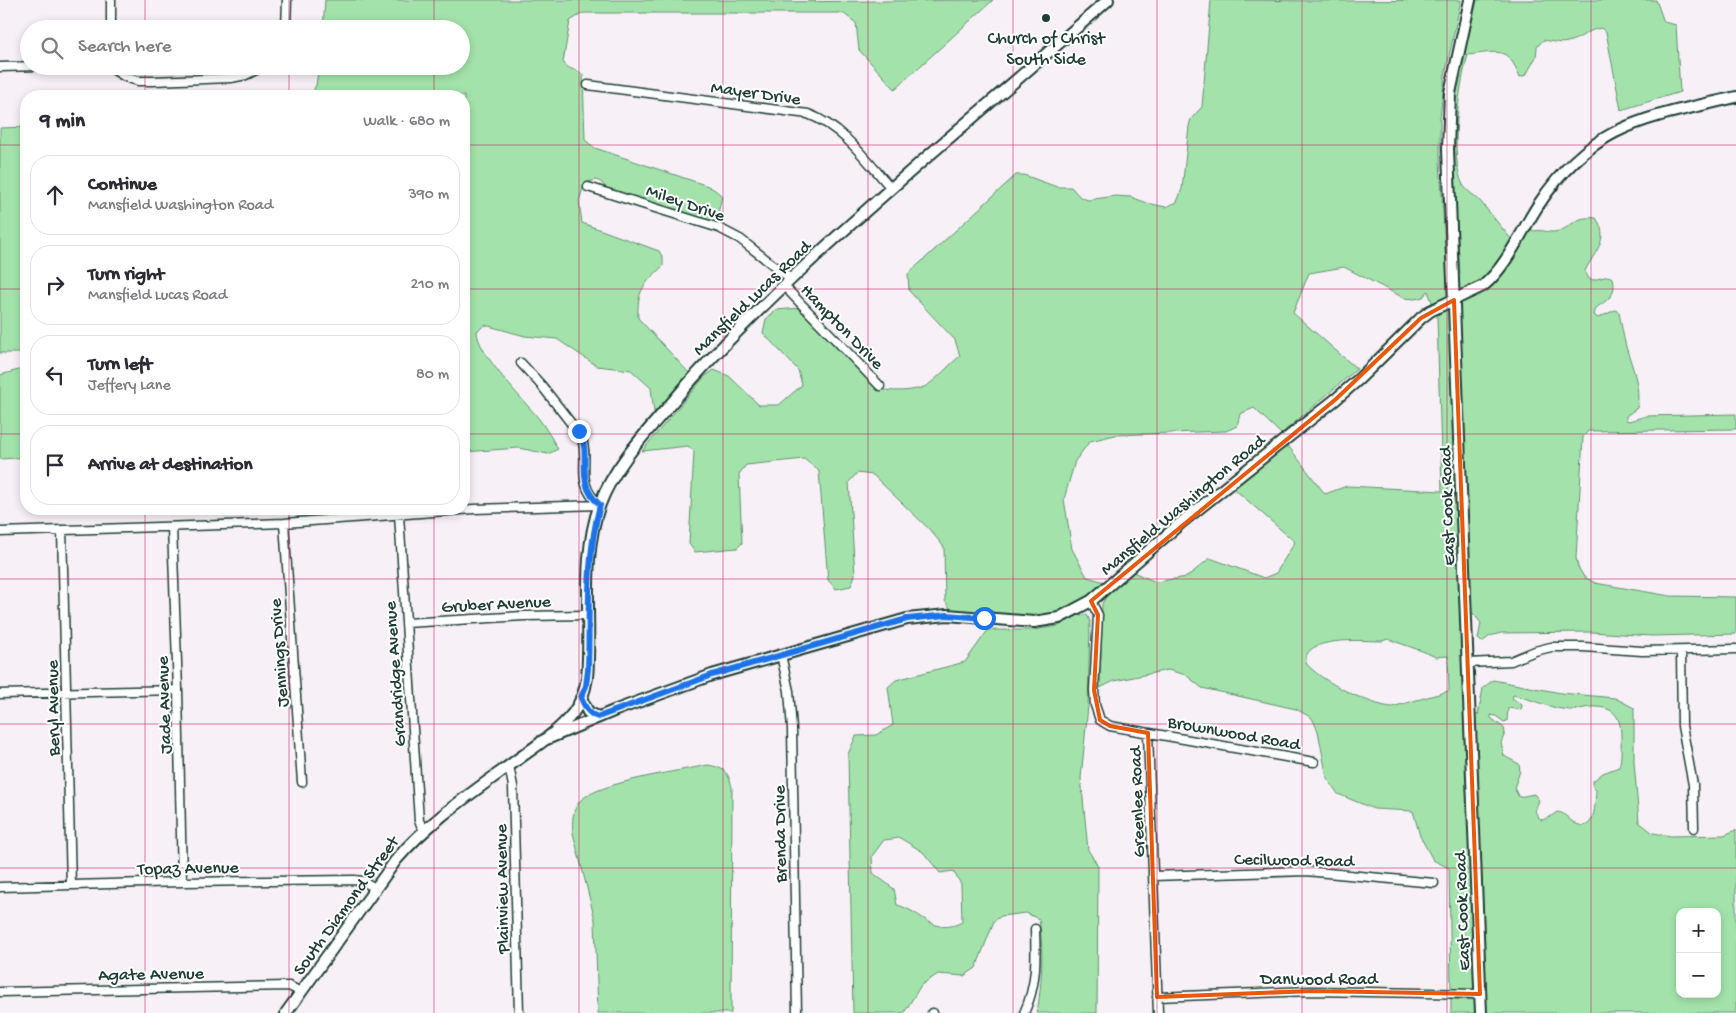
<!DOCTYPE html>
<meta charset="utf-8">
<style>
body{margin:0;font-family:"Gochi Hand",sans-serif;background:#f2f2f3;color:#2b2b33}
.controls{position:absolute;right:15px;bottom:15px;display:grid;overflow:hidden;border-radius:10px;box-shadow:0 2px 8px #0003}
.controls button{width:45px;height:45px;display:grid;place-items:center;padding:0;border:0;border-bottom:1px solid #e1e1e2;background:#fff;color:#2b2b33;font:25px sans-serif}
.stop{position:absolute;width:15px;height:15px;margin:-11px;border:4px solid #1a73e8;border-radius:50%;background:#fff}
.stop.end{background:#1a73e8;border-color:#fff;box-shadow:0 1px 5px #0008}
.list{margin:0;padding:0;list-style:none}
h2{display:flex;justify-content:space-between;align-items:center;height:65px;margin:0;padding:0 20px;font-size:21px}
h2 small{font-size:16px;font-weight:400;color:#7c7c81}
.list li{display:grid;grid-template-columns:32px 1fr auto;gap:15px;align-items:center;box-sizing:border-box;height:80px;margin:0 10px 10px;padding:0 10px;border:1px solid #e1e1e2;border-radius:20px}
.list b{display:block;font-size:19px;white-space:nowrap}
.list p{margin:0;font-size:16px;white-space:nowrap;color:#7c7c81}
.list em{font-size:16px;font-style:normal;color:#7c7c81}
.icon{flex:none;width:28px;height:28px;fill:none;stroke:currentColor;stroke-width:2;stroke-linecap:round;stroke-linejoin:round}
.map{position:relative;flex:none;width:1736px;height:1013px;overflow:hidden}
.search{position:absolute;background:#fff;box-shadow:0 2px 8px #0003;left:20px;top:20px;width:450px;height:55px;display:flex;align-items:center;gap:12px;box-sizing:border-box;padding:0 18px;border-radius:28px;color:#7c7c81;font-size:19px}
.panel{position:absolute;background:#fff;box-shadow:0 2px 8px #0003;left:20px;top:90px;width:450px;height:425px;border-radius:20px}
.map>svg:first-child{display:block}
</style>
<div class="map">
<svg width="1736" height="1013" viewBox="0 0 1736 1013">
<rect width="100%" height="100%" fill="#f8f0f7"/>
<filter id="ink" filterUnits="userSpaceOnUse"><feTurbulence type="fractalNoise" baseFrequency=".02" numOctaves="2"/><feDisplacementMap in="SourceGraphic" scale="10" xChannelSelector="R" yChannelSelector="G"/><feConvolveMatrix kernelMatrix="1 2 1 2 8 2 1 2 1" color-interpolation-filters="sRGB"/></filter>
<g filter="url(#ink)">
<path fill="#a3e3ab" stroke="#619070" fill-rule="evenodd" d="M325,0H767L771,2L993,0L895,89L859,50L856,23L843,13H583L570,21L563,62C570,72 577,68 583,75L585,140L595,148L708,186L715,190L722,196L717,218L708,221L606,188L601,182L596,180L585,183L579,201L582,223L659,251L663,258V266C643,285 637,290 638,318L689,373L654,413L651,388L631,370L597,366L557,339L525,336L485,325L477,331C477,354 524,400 539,419C546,428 552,439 558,449L548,454L519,448L464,452V96H311L316,85L319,66H461V29H323Z
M1211,0L1334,1L1461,0L1445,75L1440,117V161L1447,282L1460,274C1457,217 1449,154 1456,98C1460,65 1470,32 1477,0H1656L1664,22L1676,25L1680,92L1621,110L1606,32L1601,28C1590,29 1581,38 1571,41C1561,45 1552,41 1543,40L1537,47L1536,57L1526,75L1520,77C1507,45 1498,52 1468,55C1459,85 1449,158 1463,185C1467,192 1475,195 1480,201C1491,214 1501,227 1512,240L1518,243L1529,228L1534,231C1542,229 1551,234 1559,231C1575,225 1574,216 1596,218C1611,239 1594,252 1585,271L1589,279L1593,280L1608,276L1613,278C1617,296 1608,299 1596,308L1594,315L1598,318L1615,310L1619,312C1621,323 1623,335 1626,347C1632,366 1641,387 1637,408L1626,416V420L1629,421L1646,416L1736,414V429L1588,431L1583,437L1576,558L1578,567L1584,577L1595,583L1670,596L1736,597V634L1651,636L1592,632L1501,633L1490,636L1482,642L1478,639L1481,623L1471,611L1460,312L1451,327L1476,990H1451L1449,868L1433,860L1420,836L1413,811L1374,809L1338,794L1327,778L1318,731L1312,718L1296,709L1202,688L1186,675L1168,670L1114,681L1100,688L1102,604L1112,584L1133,572L1156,582L1187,577L1210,558L1264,578L1276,573L1295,542L1232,487L1286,443L1325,494L1347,486L1442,491L1437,316L1428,291L1423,297L1415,299L1404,298L1344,267L1309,273L1293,313L1357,369L1281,434L1254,408L1240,414L1237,426L1226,431L1115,435L1090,441L1075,461L1064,499L1072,549L1087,577L1105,582L1090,596L1063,612L1043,618L952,611L945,601L944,547L930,530L873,475L857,473L849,482L855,575L851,586L836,589L828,580L819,471L804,459L746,465L739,474L742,543L737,548L695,552L689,544L694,451L688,446L642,451L704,377L714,370L729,376L759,405H779L802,385L798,370L763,333L766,319L777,310L799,308L875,387C886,393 917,392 928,385C939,377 949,365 960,356L955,340L909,291L908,274L1016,175H1024L1057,187H1071L1080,197L1088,200L1115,196L1131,197L1147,203L1166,207L1177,202L1182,189L1189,126L1191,119L1202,107ZM1388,639L1422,651L1436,657L1448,656L1449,691L1392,707C1372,706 1318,680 1306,663C1301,635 1365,641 1382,641Z
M26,127V358L25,353H0V128Z
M26,368V455L17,458L0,459V375Z
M1079,615H1087L1090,621L1088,706L1081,778L1088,850L1098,866L1097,1013H1037C1042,982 1044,951 1039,919L1026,913L1001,916L994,921L976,968L964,976L938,974L921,985L904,1013H853L848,754L856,736L876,735L893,725L888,687L896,680L965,662L988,630H1033L1058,626ZM900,838L923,852L940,873L953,871L961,884L962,922C934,937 922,911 897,905L894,889L873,873L872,856L884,840Z
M1493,680L1561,693L1615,698L1634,708V762L1639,822L1653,833L1671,836L1724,835L1736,830V1013H1486L1474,714L1478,715L1483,688ZM1513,695C1532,699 1551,709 1570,710C1577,710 1583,708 1590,707C1612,706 1621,714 1621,736C1621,746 1622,757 1619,767L1603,773L1593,781V787L1596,790C1595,803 1596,837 1573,822C1567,818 1564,812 1557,812L1550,817L1542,820L1538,817L1535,811L1539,800L1534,794L1519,797L1514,788L1520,771L1519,764L1504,756L1501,743L1505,733L1504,728L1491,718V715L1496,716L1504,722L1507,721L1508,708L1521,710L1522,705L1512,698ZM1680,912H1717V994H1680Z
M708,765C725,768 728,772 732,787L731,1013H598L595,920L573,833C572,822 572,810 580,801C598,782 680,771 708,765Z
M1451,999L1477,1000V1013H1451Z"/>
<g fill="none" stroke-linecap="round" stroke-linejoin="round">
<g stroke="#1f3d34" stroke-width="11">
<path id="street" d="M111,0V29
M286,29L287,0
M113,66L114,70L125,77L138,81H153L231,78L246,75L264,66
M0,67L40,66
M588,85L808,114C843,127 867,161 891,188
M588,187L719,228L740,239L791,279
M784,286L880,386
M521,363L542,386L581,436C591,461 573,482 600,505
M399,515L419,821L424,830
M284,523L302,782
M172,527L178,690L182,882
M62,530L71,885
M0,532L284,523L474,509L600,505
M1091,601L1098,615L1094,690L1095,705L1100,720L1110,726L1314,762
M406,623L524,616L588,615
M1681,651L1682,726L1693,785L1694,828
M781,655L789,691L792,729L797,1013
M1468,663L1511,661L1535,651L1551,647H1583L1642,651L1736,649
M0,694L178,690
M1148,733L1158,1013
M509,766L513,786L519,1013
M1153,876L1306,871L1434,883
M0,887L182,882L354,880L363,881L375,888
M0,992L289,986L301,992
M1157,997L1312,991L1480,994
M932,1013H933
M1024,1013C1037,985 1036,959 1035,929"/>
</g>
<g stroke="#1f3d34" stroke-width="14">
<path id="secondary" d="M1470,0L1450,93L1448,149L1481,1013
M581,698L588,712L598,717
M542,741L616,710L712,675L907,619L947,615L1034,622L1059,618L1091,601L1183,521L1336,399L1359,379L1421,318L1430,311L1483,286C1508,265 1521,231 1539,204C1593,122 1648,118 1736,97
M286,1013L396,860C430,820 475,791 517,760C536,746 558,732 573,713C581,703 585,691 587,678C592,621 580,559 600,504C615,464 648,431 675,399C715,352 759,309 804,267C902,175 1007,90 1108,0"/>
</g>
<use href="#street" stroke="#fff" stroke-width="8"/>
<use href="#secondary" stroke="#fff" stroke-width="10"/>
</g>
</g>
<g fill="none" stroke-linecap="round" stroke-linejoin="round" filter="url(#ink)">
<path stroke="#1a73e8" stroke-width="6" d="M579,431C593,456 573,482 600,505C585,562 590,611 588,669L586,686L581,698C585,707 588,714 598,717L712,675L907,619L947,615L984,618"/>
</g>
<path fill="none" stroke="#e8590c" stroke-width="4" stroke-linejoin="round" d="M1454,300L1480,994L1312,991L1157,997L1148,733L1110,726L1100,720L1094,690L1098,615L1091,601L1336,399L1421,318Z"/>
<path fill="none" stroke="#c2185b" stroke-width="1" stroke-opacity="0.55" d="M145,0V29M289,0V29M434,0V29M579,0V1013M723,0V1013M868,0V1013M1013,0V1013M1157,0V1013M1302,0V1013M1447,0V1013M1591,0V1013M145,66V96M289,66V96M434,66V96M0,145H26M464,145H1736M0,289H26M464,289H1736M0,434H26M464,434H1736M145,509V1013M289,509V1013M434,509V1013M0,579H1736M0,724H1736M0,868H1736"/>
<circle fill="#1f3d34" stroke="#fff" stroke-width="2" cx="1046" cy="18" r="5"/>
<g text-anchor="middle" stroke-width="4" stroke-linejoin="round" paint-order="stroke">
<g font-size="18" fill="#1f3d34" stroke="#fff">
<text x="1046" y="43">Church of Christ<tspan x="1046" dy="21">South Side</tspan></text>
</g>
<g font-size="18" fill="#1f3d34" stroke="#fff">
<text transform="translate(756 92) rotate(8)" y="6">Mayer Drive</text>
<text transform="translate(686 202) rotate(19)" y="6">Miley Drive</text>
<text transform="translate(751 297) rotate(-44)" y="6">Mansfield Lucas Road</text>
<text transform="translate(843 326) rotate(46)" y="6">Hampton Drive</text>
<text transform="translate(1182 504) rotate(-40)" y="6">Mansfield Washington Road</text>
<text transform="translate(1446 506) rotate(-92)" y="6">East Cook Road</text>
<text transform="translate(496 603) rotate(-3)" y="6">Gruber Avenue</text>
<text transform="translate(278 653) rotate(-94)" y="6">Jennings Drive</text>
<text transform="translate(394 674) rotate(-94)" y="6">Grandridge Avenue</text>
<text transform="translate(163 705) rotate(-92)" y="6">Jade Avenue</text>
<text transform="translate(52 708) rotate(-91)" y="6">Beryl Avenue</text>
<text transform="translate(1234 732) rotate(10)" y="6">Brownwood Road</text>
<text transform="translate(1136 802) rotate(-92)" y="6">Greenlee Road</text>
<text transform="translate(779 834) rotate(-91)" y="6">Brenda Drive</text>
<text transform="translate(1294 859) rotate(1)" y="6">Cecilwood Road</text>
<text transform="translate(188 867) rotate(-1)" y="6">Topaz Avenue</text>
<text transform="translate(501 889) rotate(-91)" y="6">Plainview Avenue</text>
<text transform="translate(345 905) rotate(-54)" y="6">South Diamond Street</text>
<text transform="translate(1461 911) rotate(-92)" y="6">East Cook Road</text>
<text transform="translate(151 973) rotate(-1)" y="6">Agate Avenue</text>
<text x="1319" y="984">Danwood Road</text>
</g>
</g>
</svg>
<div class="controls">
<button>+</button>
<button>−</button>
</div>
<div class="stop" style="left:984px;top:618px"></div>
<div class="stop end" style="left:579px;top:431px"></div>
<div class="search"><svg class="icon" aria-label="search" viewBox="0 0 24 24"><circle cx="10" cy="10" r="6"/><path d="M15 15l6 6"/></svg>Search here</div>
<section class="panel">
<h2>9 min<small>Walk · 680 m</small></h2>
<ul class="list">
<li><svg class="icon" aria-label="ahead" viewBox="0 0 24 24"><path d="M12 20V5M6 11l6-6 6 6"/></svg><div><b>Continue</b><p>Mansfield Washington Road</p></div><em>390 m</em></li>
<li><svg class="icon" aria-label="right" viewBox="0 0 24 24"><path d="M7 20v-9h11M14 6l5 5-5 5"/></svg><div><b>Turn right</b><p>Mansfield Lucas Road</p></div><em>210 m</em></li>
<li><svg class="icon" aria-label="left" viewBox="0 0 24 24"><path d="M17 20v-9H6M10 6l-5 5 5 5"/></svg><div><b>Turn left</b><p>Jeffery Lane</p></div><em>80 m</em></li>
<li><svg class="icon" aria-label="arrive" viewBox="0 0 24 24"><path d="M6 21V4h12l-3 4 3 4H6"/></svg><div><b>Arrive at destination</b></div></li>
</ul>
</section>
</div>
